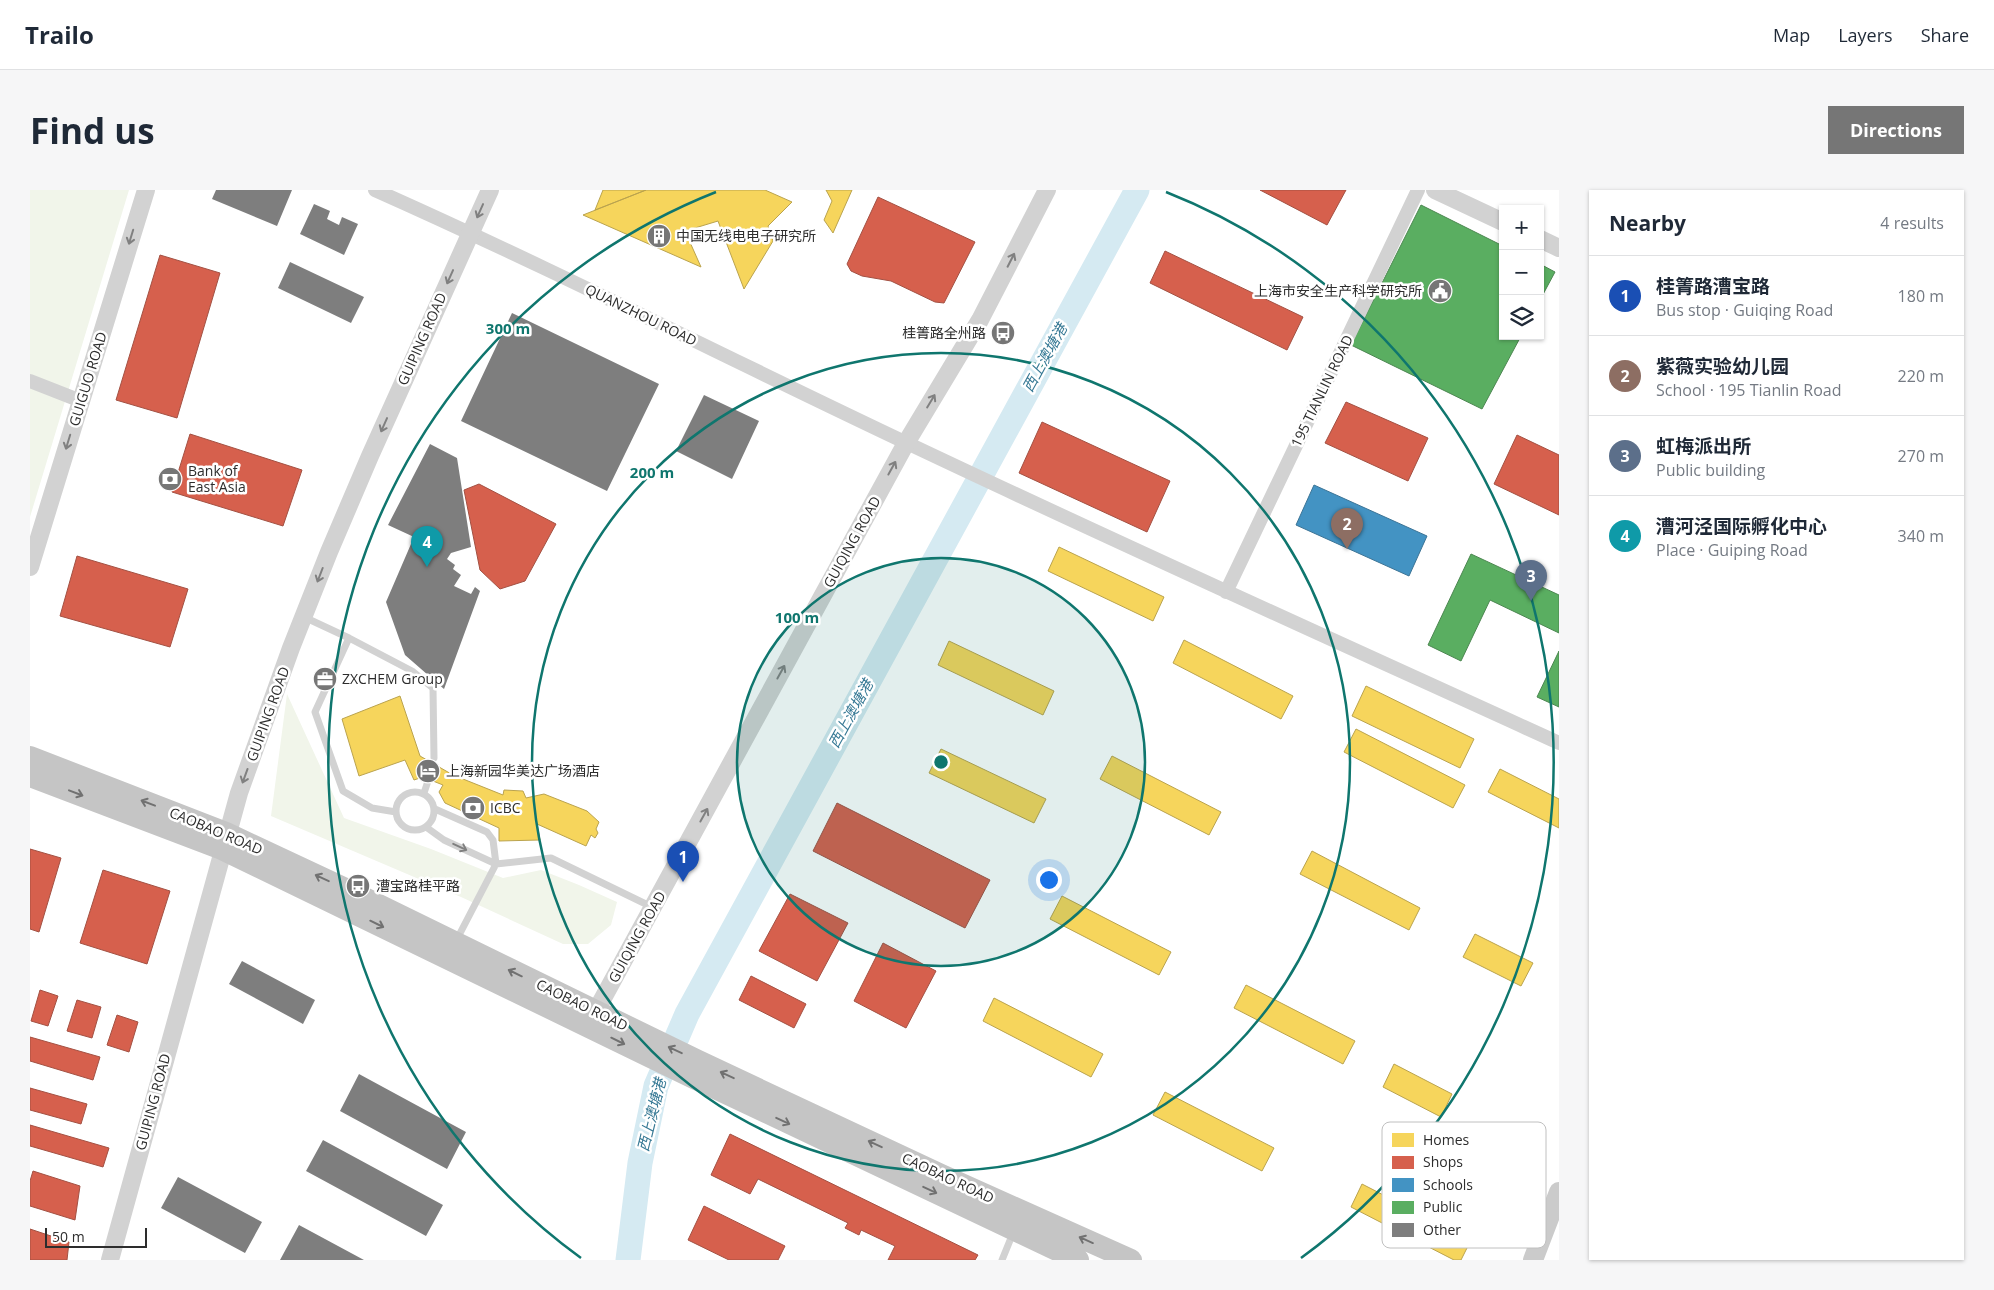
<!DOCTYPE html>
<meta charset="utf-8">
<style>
body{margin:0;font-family:"Open Sans","Noto Sans SC",sans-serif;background:#f6f6f7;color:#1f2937}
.controls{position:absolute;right:15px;top:15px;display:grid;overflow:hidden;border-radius:0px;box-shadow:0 1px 4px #0004}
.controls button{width:45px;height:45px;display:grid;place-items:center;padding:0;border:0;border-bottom:1px solid #e0e1e3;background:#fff;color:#1f2937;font:25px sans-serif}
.scale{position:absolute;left:15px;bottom:12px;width:102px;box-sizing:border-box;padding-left:5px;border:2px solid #2d2d2d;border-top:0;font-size:14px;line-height:18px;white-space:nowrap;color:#2d2d2d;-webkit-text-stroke:4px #fff;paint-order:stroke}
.you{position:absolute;left:1018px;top:689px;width:18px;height:18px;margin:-12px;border:4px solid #fff;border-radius:50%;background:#1a73e8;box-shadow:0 0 0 8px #1a73e833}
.badge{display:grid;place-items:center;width:32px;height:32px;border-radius:50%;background:#767676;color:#fff;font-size:16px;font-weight:700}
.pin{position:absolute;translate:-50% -41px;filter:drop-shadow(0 1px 2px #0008)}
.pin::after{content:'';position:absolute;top:26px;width:18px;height:15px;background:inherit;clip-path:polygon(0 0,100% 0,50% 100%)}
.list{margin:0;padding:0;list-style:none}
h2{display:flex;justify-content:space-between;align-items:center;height:65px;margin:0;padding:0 20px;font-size:21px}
h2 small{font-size:16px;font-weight:400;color:#747a83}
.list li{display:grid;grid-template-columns:32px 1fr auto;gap:15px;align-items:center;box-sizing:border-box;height:80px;padding:0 20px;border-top:1px solid #e0e1e3}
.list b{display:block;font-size:19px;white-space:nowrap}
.list p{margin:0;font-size:16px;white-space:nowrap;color:#747a83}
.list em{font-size:16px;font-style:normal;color:#747a83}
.icon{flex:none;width:28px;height:28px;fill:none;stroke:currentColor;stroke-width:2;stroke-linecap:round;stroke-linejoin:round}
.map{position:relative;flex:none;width:1529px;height:1070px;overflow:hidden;border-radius:0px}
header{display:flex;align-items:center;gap:30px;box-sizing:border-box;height:70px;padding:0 25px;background:#fff;border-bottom:1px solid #e0e1e3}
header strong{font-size:24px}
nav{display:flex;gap:28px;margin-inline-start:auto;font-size:18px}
.intro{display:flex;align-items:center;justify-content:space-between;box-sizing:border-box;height:120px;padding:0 30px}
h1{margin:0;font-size:35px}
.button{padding:12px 22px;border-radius:0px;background:#767676;color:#fff;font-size:18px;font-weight:700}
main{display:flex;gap:30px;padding:0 30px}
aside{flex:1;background:#fff;border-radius:0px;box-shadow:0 1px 4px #0004}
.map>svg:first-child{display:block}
</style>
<header>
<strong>Trailo</strong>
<nav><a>Map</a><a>Layers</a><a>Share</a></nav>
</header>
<div class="intro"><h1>Find us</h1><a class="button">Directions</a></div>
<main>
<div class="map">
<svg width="1529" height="1070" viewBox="0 0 1529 1070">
<rect width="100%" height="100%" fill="#fff"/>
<path fill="#f1f5ea" d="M0,0H99L0,327Z
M257,504L314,628L401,659L473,688L511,680L549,695L587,712L581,735L558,754H533L431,707L241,626Z"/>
<path fill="#f6d55c" stroke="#baa34e" d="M573,0H616L565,20Z
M616,0H735L762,12L738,36L743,51L714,99L688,31L655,41L671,77L553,25Z
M796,0H822L803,43L794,30L802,11Z
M1029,357L1134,407L1123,431L1018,381Z
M1154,450L1263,506L1251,529L1143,473Z
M919,451L1024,501L1013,525L908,475Z
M1336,496L1444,549L1430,578L1322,526Z
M370,506L390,566L423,585L473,605L474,600L493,601L496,608L514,604L557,621L569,632L566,639L568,643L565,648L561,645L556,656L507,634L510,650L469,651V638L415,613L409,602L413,595L393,587L384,590L375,570L329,586L312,529Z
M1326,539L1435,595L1423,618L1314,562Z
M911,559L1016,609L1004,633L899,583Z
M1082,566L1191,622L1179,645L1070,589Z
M1470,579L1529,609V638L1458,602Z
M1282,661L1390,718L1379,740L1270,684Z
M1032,706L1141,762L1129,785L1020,729Z
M1445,744L1503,773L1491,796L1433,767Z
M1216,795L1325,851L1313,874L1204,818Z
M964,808L1073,864L1061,887L953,831Z
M1364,874L1422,904L1411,927L1353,897Z
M1135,902L1244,958L1232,981L1123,925Z
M1332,994L1441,1050L1431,1070H1424L1321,1017Z"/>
<path fill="#d6604d" stroke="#a35143" d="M1230,0H1316L1297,35Z
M848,7L945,52L914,113L905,112L861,91L832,86L821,81L817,74Z
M1403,43L1473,76V120L1387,81Z
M1135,61L1273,127L1257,160L1120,93Z
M130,65L190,83L147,228L86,210Z
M1316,212L1398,248L1378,291L1295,253Z
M1012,232L1140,291L1117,342L989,283Z
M160,244L272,280L253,336L142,302Z
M1487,245L1529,265V325L1464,294Z
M449,294L526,334L495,391L470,399L450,380L434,300Z
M47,366L158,399L140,457L30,426Z
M807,613L960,690L935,738L783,661Z
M0,659L31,668L9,742L0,739Z
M73,680L140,701L117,774L50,753Z
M760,704L818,733L787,791L729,761Z
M853,753L906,781L876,838L824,811Z
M721,786L776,814L764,838L709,810Z
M10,800L28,806L18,836L1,831Z
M47,810L71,817L62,848L37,841Z
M87,825L108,832L99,862L77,855Z
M0,847L70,867L63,890L0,871Z
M0,898L57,914L51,934L0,920Z
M0,935L79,958L73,977L0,956Z
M700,944L948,1065L945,1070H858L865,1056L831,1040L829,1045L815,1038L818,1033L728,989L720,1004L681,985Z
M3,981L50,996L45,1030L0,1016V991Z
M674,1016L755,1056L748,1070H699L658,1050Z
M0,1039L39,1052L37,1070H0Z"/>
<path fill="#4393c3" stroke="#3c7496" d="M1284,295L1397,346L1379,386L1266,335Z"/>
<path fill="#5aae61" stroke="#4c8751" d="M1391,15L1473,56V146H1491L1452,219L1321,155Z
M1510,74L1525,82L1510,110Z
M1441,364L1529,405V443L1460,410L1431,471L1398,455Z
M1529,461V517L1507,507Z"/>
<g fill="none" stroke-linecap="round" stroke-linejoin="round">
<path stroke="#d5eaf2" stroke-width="25" d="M598,1070L610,973L626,896L657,824L1107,0"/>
</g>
<path fill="#7e7e7e" d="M186,0H262L247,36L182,9Z
M284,14L300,21L297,29L309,35L312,27L328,34L314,65L270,44Z
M260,72L334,107L321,133L248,98Z
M482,123L629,194L577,301L431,231Z
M674,205L729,231L702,289L646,261Z
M400,254L427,268L441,357L421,363L417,369L425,375L423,379L431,385L424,396L441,404L445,397L450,401L414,499L375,465L356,412L384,347L358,335Z
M212,771L285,810L273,834L199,794Z
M329,884L436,942L417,979L310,921Z
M293,950L413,1015L396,1046L276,981Z
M148,987L232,1032L215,1063L131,1018Z
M269,1035L334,1070H250Z"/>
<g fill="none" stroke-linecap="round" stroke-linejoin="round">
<path stroke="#d2d2d2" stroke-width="7" d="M274,427L319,448
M366 621a19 19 0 1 1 38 0a19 19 0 1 1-38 0Z
M394,603L397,594
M405,619L457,642L463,650L466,674
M366,622L342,618L313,601L285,522L319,448L382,481L403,498L404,568
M396,637L414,650L466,674
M426,751L466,674L521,668L622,717
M972,1070L983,1043"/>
<path stroke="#d2d2d2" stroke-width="14" d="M345,0C525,80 701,170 879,254C1094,356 1312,454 1529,553
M0,191L51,211
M1196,402L1388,0"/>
<path stroke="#d2d2d2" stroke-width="18" d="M1405,0L1473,32
M1510,49L1529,58
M0,377L116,0
M560,832L876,253L950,130L1017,0
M80,1070L209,603L261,458L299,362L340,266L460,0"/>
<path stroke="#cbcbcb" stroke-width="20" d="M1503,1070L1529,1002"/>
<path stroke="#c5c5c5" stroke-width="22" d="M0,567L196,643L324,703L668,871L911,985L1101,1070
M0,586L192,659L662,887L1048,1070"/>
</g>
<defs><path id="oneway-shaft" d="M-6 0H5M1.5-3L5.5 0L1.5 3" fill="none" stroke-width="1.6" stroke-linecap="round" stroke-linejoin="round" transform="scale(1.25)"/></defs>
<g stroke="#808080">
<use href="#oneway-shaft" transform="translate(450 21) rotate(114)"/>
<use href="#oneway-shaft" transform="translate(101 47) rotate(107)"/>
<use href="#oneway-shaft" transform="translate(981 70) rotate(-63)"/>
<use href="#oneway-shaft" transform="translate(420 87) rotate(114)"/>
<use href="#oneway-shaft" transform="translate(901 211) rotate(-59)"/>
<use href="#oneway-shaft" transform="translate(354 235) rotate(114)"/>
<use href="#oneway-shaft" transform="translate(38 252) rotate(107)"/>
<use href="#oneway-shaft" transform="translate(862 278) rotate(-61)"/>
<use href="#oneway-shaft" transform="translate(290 385) rotate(111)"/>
<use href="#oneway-shaft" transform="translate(751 482) rotate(-61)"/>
<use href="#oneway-shaft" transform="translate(215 586) rotate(110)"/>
<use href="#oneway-shaft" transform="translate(674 625) rotate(-61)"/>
<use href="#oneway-shaft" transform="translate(430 657) rotate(25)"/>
</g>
<g stroke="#717171">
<use href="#oneway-shaft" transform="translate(46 603) rotate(21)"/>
<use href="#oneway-shaft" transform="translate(118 613) rotate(-159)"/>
<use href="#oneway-shaft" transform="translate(292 688) rotate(-155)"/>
<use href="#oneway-shaft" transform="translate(347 734) rotate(26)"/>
<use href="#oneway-shaft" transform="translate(485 783) rotate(-154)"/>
<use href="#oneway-shaft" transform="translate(588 851) rotate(26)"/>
<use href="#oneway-shaft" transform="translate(645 860) rotate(-155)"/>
<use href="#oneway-shaft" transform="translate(697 885) rotate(-155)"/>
<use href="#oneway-shaft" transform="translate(753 931) rotate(25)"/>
<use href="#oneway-shaft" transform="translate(845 954) rotate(-155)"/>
<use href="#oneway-shaft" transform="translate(900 1000) rotate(25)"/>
<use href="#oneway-shaft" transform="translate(1056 1050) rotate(-156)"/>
</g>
<circle cx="911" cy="572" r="204" fill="#0f766e" fill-opacity=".12"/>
<g fill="none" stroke="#0f766e" stroke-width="2.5">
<circle cx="911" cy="572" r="204"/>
<circle cx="911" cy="572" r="409"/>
<path d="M551 1068A613 613 0 0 1 686 2M1136 2A613 613 0 0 1 1271 1068"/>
</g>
<defs>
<g id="building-disc" transform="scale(1.25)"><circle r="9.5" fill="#767676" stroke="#fff"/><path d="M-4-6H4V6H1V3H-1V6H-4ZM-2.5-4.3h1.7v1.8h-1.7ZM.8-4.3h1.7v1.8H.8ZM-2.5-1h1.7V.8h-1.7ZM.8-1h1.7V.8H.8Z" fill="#fff"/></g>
<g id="civic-disc" transform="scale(1.25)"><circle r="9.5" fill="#767676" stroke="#fff"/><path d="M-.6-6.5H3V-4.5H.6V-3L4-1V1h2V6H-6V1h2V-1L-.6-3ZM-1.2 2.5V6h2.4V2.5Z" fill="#fff"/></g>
<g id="bus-disc" transform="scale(1.25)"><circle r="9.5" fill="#767676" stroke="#fff"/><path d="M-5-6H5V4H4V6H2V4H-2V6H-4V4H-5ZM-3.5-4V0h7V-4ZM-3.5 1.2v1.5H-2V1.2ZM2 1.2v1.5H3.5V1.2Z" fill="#fff"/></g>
<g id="bank-disc" transform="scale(1.25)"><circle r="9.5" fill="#767676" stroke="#fff"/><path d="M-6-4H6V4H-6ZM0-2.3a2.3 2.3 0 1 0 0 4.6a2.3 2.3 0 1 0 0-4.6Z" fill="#fff"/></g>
<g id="office-disc" transform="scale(1.25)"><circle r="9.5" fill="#767676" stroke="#fff"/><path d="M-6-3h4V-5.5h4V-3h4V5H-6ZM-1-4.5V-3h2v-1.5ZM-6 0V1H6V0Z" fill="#fff"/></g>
<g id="hotel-disc" transform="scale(1.25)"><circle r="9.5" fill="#767676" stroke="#fff"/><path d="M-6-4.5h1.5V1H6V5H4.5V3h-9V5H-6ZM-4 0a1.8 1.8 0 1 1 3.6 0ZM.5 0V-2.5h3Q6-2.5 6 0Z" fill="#fff"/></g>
</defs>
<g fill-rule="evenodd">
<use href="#building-disc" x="629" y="46"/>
<use href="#civic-disc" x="1410" y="101"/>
<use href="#bus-disc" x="973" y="143"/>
<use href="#bank-disc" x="140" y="289"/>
<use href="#office-disc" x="295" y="489"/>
<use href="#hotel-disc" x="398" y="581"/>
<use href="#bank-disc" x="443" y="618"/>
<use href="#bus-disc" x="328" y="696"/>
</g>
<g text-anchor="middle" stroke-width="5" stroke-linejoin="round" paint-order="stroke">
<g font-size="14" fill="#2d2d2d" stroke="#fff" text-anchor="start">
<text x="646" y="51">中国无线电电子研究所</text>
<text x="1392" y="106" text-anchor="end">上海市安全生产科学研究所</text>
<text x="956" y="148" text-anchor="end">桂箐路全州路</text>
<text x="158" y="286">Bank of<tspan x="158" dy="16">East Asia</tspan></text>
<text x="312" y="494">ZXCHEM Group</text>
<text x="416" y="586">上海新园华美达广场酒店</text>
<text x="460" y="623">ICBC</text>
<text x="346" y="701">漕宝路桂平路</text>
</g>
<g font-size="14" fill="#2d2d2d" stroke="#fff">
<text transform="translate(611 125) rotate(26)" y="5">QUANZHOU ROAD</text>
<text transform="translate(392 149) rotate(-66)" y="5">GUIPING ROAD</text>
<text transform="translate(58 189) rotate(-73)" y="5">GUIGUO ROAD</text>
<text transform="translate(1292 201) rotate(-64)" y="5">195 TIANLIN ROAD</text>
<text transform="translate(822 352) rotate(-61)" y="5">GUIQING ROAD</text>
<text transform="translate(238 524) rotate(-70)" y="5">GUIPING ROAD</text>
<text transform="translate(186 641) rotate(23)" y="5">CAOBAO ROAD</text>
<text transform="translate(607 747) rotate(-61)" y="5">GUIQING ROAD</text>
<text transform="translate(552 815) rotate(26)" y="5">CAOBAO ROAD</text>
<text transform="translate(123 912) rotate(-75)" y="5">GUIPING ROAD</text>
<text transform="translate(918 988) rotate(25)" y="5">CAOBAO ROAD</text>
</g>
<g font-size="15" font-style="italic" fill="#357894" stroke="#fff">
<text transform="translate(1015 168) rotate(-61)" y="5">西上澳塘港</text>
<text transform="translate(821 524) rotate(-61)" y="5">西上澳塘港</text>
<text transform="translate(622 925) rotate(-76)" y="5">西上澳塘港</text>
</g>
</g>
<rect x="1352" y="932" width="164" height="126" rx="8" fill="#fff" stroke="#c0c0c0" stroke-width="1"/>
<rect x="1362" y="943" width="22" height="14" fill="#f6d55c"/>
<rect x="1362" y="966" width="22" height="13" fill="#d6604d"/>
<rect x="1362" y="988" width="22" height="14" fill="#4393c3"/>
<rect x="1362" y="1011" width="22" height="13" fill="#5aae61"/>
<rect x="1362" y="1033" width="22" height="14" fill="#7e7e7e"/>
<g font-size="14" fill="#2d2d2d">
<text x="1393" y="955">Homes</text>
<text x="1393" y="977">Shops</text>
<text x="1393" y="1000">Schools</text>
<text x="1393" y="1022">Public</text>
<text x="1393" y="1045">Other</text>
</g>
<circle cx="911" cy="572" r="8" fill="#0f766e" stroke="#fff" stroke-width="2.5"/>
<g font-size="15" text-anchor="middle" font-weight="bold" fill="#0f766e" stroke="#fff" stroke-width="5" stroke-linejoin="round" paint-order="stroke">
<text x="478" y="144">300 m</text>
<text x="622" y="288">200 m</text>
<text x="767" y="433">100 m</text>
</g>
</svg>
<div class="controls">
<button>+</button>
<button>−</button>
<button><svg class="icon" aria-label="layers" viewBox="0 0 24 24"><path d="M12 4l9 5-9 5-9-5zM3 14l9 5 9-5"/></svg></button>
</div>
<div class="scale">50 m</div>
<div class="you"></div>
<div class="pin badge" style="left:653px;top:692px;background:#1a4fb4">1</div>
<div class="pin badge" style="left:1317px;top:359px;background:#8d6e63">2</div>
<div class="pin badge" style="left:1501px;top:411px;background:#5c6f8a">3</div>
<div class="pin badge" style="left:397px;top:377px;background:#0f9aa8">4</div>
</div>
<aside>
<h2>Nearby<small>4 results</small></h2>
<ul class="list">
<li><span class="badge" style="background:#1a4fb4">1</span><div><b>桂箐路漕宝路</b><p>Bus stop · Guiqing Road</p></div><em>180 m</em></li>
<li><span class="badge" style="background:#8d6e63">2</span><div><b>紫薇实验幼儿园</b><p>School · 195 Tianlin Road</p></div><em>220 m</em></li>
<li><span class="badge" style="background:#5c6f8a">3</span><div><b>虹梅派出所</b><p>Public building</p></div><em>270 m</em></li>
<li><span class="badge" style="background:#0f9aa8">4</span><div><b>漕河泾国际孵化中心</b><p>Place · Guiping Road</p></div><em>340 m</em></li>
</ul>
</aside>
</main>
